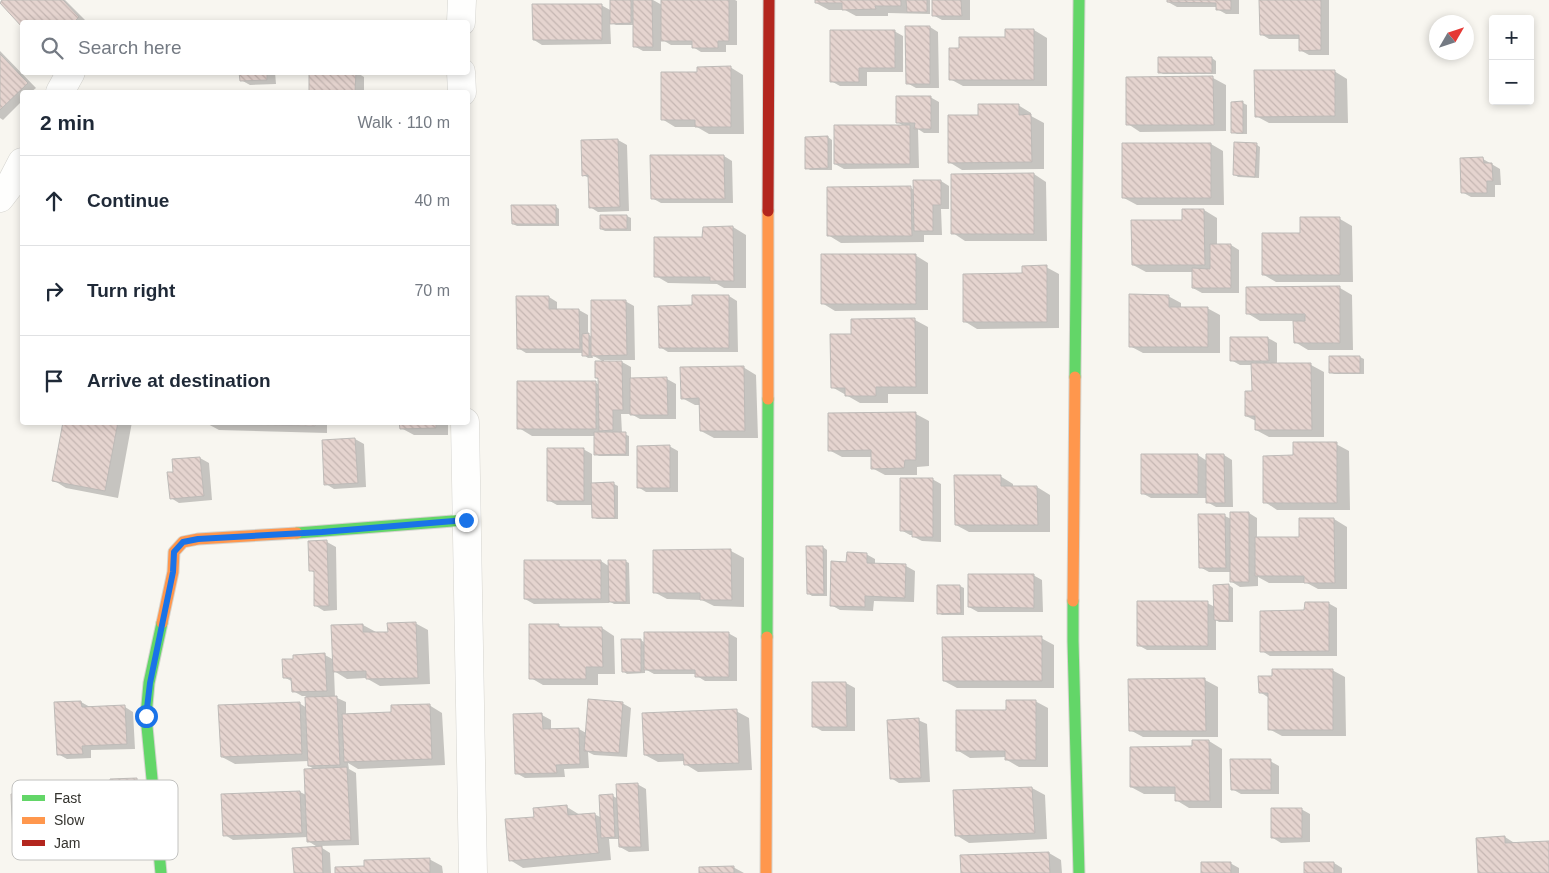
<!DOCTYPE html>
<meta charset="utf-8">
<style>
body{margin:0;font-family:Helvetica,sans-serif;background:#f2f2f3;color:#1f2937}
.controls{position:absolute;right:15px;top:15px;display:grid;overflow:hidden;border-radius:5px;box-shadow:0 2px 8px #0003}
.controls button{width:45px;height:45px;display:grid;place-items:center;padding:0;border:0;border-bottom:1px solid #e0e1e3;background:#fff;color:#1f2937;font:25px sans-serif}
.compass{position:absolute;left:1429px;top:15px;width:45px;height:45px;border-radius:50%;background:#fff;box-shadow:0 2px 8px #0003;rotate:51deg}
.stop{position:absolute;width:15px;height:15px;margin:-11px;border:4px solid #1a73e8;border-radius:50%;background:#fff}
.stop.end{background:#1a73e8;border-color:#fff;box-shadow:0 1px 5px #0008}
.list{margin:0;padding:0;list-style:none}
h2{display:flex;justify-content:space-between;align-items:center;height:65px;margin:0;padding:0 20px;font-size:21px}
h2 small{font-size:16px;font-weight:400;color:#747a83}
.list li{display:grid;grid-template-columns:32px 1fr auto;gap:15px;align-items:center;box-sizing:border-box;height:90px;padding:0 20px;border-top:1px solid #e0e1e3}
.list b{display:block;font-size:19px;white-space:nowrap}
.list em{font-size:16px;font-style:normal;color:#747a83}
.icon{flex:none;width:28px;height:28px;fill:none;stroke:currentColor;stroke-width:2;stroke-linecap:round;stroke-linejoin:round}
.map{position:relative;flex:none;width:1549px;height:873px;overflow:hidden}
.search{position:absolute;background:#fff;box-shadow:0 2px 8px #0003;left:20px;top:20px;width:450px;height:55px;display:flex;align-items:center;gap:12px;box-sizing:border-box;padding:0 18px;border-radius:5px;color:#747a83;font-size:19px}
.panel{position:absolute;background:#fff;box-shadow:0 2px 8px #0003;left:20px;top:90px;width:450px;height:335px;border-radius:5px}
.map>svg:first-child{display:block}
</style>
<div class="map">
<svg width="1549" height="873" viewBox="0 0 1549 873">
<defs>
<pattern id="building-back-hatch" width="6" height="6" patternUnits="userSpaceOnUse" patternTransform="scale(1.25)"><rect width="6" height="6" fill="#e5d4cf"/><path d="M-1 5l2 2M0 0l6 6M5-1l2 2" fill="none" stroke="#c5b6b2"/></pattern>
</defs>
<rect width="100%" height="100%" fill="#f8f6f0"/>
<path fill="#0003" d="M3,0H65L87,22H22V25L1,2Z
M611,0H653L662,5V0H735L737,1V45H726V52H701L693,47V45H671L661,39V51H643L634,46V25H616L610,22L611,44L542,45L534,40L601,5L612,11Z
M816,0H930V14L888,13V16H856L845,10H829L816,3Z
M933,0H970V20H942L933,15Z
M1168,0H1239V14H1226L1217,9V7H1177L1168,2Z
M1261,0H1329V55H1309L1300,50V39H1269L1261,34Z
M930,27L938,32L939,88H916L907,83Z
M1034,30L1047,38V86H963L950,79L960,49Z
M894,31L903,36V72H867V86H840L831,81Z
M0,51L36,88L31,92H22V101L3,120L0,118Z
M1212,58L1216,61V74H1163L1159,72Z
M730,67L743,75L744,134H709L697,127H675L662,119Z
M1334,71L1347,79L1348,123H1269L1256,116Z
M241,72H275L276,84L250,85L241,80Z
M311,72H356L364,77V92H310Z
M1213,78L1226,85V131L1140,132L1128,124Z
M930,97L939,102V133H924L918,129L919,168L844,169L835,164L904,126L897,122Z
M1243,103L1247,105V134H1237L1233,132Z
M1018,105L1031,113V116L1044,123V169L962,170L949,162Z
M828,137L832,140V170H810L807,168Z
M618,140L627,145L629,211L598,212L590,207L589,178L583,175L582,141Z
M1211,144L1223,151L1224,205H1137L1124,198Z
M1257,145L1260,147L1259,178L1238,177L1234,174Z
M724,156L732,161L733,203H661L652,198Z
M1483,159L1500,169L1501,185H1495V197H1471L1462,192Z
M1034,174L1046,182L1047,241H965L953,233Z
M941,181L949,186V209H941L942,235H924V242L841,243L828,235L911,188L914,190Z
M555,206L559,209V226H517L513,224Z
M1204,210L1217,218V245H1231L1239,250V293H1202L1193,288V272H1146L1133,265L1183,221Z
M601,216H627L631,218V231H605L601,229Z
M1340,219L1352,226L1353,282H1276L1264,275L1301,234Z
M733,227L746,235V288H724L717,284L668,283L656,276L704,238Z
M915,255L928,263V310L835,311L822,303Z
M1046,267L1059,274V328L977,329L964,321L1023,275Z
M1340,288L1352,295L1353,350H1308L1295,342V321H1260L1247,313Z
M729,296L737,301L738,352H668L660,347L693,307Z
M1168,296L1181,303V308H1207L1220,315V353H1143L1130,346Z
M549,297L557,302V310H579L588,315V334L592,337L625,301L634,306L635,360H604V362L592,355L593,358H588L584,355V353H526L518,348Z
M915,320L928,327V394H888V403H860L832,387L853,335Z
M1231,338H1268L1277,343V365H1311L1324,372V437H1269L1256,430V421L1246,416L1253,392V365H1240L1231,360Z
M1360,357L1364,359V374H1334L1330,372Z
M622,362L631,367V379H667L676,384V419H640L631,414H621L622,433L629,436V456H599L595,454V436H532L519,428L595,382L599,385V380L596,378Z
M743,367L756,375L758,438H714L701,431L700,405H695L682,398Z
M916,414L929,421V466L917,467V475H885L872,468L873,457H842L829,450Z
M64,422H132L118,498L66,488L53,480Z
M327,422V433L219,430L206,423Z
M401,422H448V435H414L401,428Z
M355,439L364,444L366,487L334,489L326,484Z
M1336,444L1349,451L1350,510H1277L1265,502L1295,456Z
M669,446L678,451V492H646L638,487Z
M583,449L592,454V484H614L618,486V519H597L593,517V505H557L548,500Z
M1198,455L1207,461L1224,455L1232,460L1233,507H1216L1207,502V498H1151L1142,493Z
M200,458L209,463L212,500L179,503L171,498L174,473Z
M1000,476L1013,484V487H1037L1050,495V532H969L956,525Z
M932,479L941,484V542L922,541L914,537V535H910L901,530Z
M1249,513L1257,518V538H1300L1334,519L1347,527V589H1318L1307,583H1269L1258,577V586L1240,587L1232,582V572H1209L1200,567L1225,516L1231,519Z
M327,542L336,547L337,610L324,611L316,606L315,573L310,570Z
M823,547L827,550V596H812L808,593V548Z
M731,551L744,558V607L714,606L702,600L667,599L654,592Z
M866,554L875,559V564L906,566L915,571L914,602L874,601L873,611L840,610L831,605L848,563Z
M601,561L610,567L625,561L629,563L630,604H614L609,601V603L534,604L525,599Z
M1033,575L1042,580L1043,612H978L969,607Z
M1229,585L1233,588V622H1219L1216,620V650H1147L1138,645L1207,603L1215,607Z
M938,586H960L964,588V615H942L938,613Z
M1328,603L1337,608V656H1270L1262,651L1306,611Z
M415,623L428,630L430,684L380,686L366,678L347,679L334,671L335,697L346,702V715L392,713L429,705L442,713L445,765L358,769L348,763L349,769L356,773L359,845L319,846L330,853L331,873H295L319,848L308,841V837L233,840L225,835L300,792L306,795L316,770L309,766V761L235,764L222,757L299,703L307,708L306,696H302L293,691V682L284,677L325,655L334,660L363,625L376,632L389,633Z
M558,625L564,628H602L614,636L615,674H598V685H543L531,678Z
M728,633L737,638V681H705L697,676V674H654L645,669V673L627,674L623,671L641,640L645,643Z
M1041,638L1054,645V688H957L944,681Z
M1332,670L1345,677L1346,736H1282L1269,729V698L1260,692L1273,677Z
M1205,680L1218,687V737H1143L1130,730Z
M813,683H846L855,688V731H822L813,726Z
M1035,701L1048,708V767H1019L1007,760V757L970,758L957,750L1007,711Z
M81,702L90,707H125L133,712L135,749L91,750V758L67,759L58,754Z
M622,703L631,708L627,757L594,755L588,752L589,768L564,769L565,777L525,778L516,773L514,716L542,715L551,720V730L579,729L586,733Z
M736,711L749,718L752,770L698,772L685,764V761L658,762L645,755Z
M918,720L927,724L930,782L899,783L891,778Z
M1209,741L1222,749V808H1189L1176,800V794H1144L1131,787L1193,748Z
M1270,761L1279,766V794H1241L1232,789Z
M137,780L149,787L152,837L58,841L45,834L46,847L23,848L14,843L35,794L43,798L70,782L83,789V796L112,795Z
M637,784L646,789L649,851L629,852L620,847V839H609L611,860L523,868L510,860L535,818V809L567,807L580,815L594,814L602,818L613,796L618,799Z
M1032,788L1045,795L1047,839L969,843L956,835L954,791Z
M1301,809L1310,814V842L1281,843L1273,838Z
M1505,837L1516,844L1549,842V873H1480Z
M1049,853L1061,860L1062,873H962Z
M429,859L442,866L443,873H337L366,867Z
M1230,863L1239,868V873H1202Z
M1334,863L1342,868V873H1305Z
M733,867L744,873H700Z"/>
<path fill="url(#building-back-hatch)" stroke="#bebbb8" d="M2,0H63L79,17L74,22H22V27L0,3Z
M610,0H631V23L610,24Z
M633,0H652L653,47H633Z
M661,0H729V41H718V48H692V41H661Z
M815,0H901V6H875L876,9L842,10V3H815Z
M906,0H927V12H907Z
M932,0H961L962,16H932Z
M1167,0H1231V10H1216V3L1167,2Z
M1259,0H1321V50L1299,51V35H1260Z
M532,4H602V40H533Z
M905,26H930V84H906Z
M1005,29H1034V80H949V48H959V37H1005Z
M830,30H895V68H859V82H830Z
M0,54L28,83L0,110Z
M1158,57H1212V73H1158Z
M731,66V127H695V120H661V72H697V67Z
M1254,70H1335V116L1255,117Z
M239,72H267V80L240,81Z
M309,72H356L355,92H309Z
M1213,76L1214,125H1126V77Z
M896,96H931V129H914L915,123H896Z
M1243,101V133H1231V102Z
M978,104H1019V115L1031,114L1032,162L948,163V115H978Z
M834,125H910V164H834Z
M828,136V168L805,169V137Z
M618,139L620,207L589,208L588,175L582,176L581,140Z
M1234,142L1257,143L1255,177L1233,175Z
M1122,143H1211V198H1122Z
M650,155H724L725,199H651Z
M1483,157L1484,163H1492L1493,181H1487V193H1461L1460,158Z
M1034,173V234H951V174Z
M913,180H941V205H933V231H914Z
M911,186L912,236H827V187Z
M511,205H556V224H512Z
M1182,209H1204L1205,265H1132L1131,220H1182Z
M600,215H627V229H600Z
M1300,217H1340V275H1262V233H1300Z
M733,226L734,281H710V277H654V237H702L703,227Z
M1210,244H1231V288H1192V268L1210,269Z
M821,254H916V304H821Z
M1047,265V322H963V274L1022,273V266Z
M1340,286V343H1294L1293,321H1305V314H1246V287Z
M1129,294L1169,295V307H1208V347H1129Z
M692,295H729V348H659L658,306L692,305Z
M516,296H549V309H579L580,349H517Z
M591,300H626L627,355L591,356Z
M915,318L916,387H876V396H845V388H831L830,334H851V319Z
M589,333V356H582V334Z
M1230,337H1268L1269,361H1230Z
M1329,356H1360V373H1329Z
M595,361H622L623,410H613V430L599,431L598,378H595Z
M1251,363H1311L1312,430H1255V416H1245V391H1252Z
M744,366L745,431H700L699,398L681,399L680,367Z
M667,377L668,415H630V378Z
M517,381H596V429H517Z
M916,412V460H905L904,468L871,469V450L828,451V413Z
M63,422H118L105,491L52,481Z
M205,422H315V426L205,424Z
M399,422H436V428L400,429Z
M594,432H626V454L594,455Z
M355,438L358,483L324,485L322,440Z
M1293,442H1337V503H1263V456L1293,455Z
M670,445V488H637V446Z
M547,448H584V501H547Z
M1141,454H1198V494H1141Z
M1206,454H1224L1225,503H1206Z
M200,457L204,496L170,499L167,472H173L172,459Z
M954,475H1001V486H1037L1038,525H955Z
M900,478H933V537H912V531H900Z
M614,482L615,518H592L591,483Z
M1230,512H1249V582H1230Z
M1198,514H1225L1226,568H1199Z
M1299,518H1334L1335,583H1304V576H1255V537H1299Z
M327,540L329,606H314V571H309L308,541Z
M806,546H823L824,594H807Z
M731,549L732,600H700V593H653V550Z
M847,552L867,553V563L906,564L905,598L865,596V607L830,606L831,561L846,562Z
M524,560H601V599H524Z
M608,560H626V602H609Z
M968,574H1034V608L968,607Z
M1229,584V621L1214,620L1213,585Z
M937,585H960L961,613L937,614Z
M1137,601H1208V646H1137Z
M1305,602H1329V651L1260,652V611L1304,610Z
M416,622L418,678L366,679V671L333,672L331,625L363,624V632H388L387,623Z
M529,624H559V627H602L603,667H586V679H529Z
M644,632H729V677H695V670H644Z
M1042,636V681H943L942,637Z
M621,639H641V672H622Z
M325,653L327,691L292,692L291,678H283L282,659H293V655Z
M1272,669H1333V730H1268V693H1259L1258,676H1272Z
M1205,678L1206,731H1129L1128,679Z
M812,682H846L847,727H812Z
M337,696L340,765L308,766L305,697Z
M588,699L623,702L619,753L584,751Z
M1006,700H1036V760H1005V751H956V710H1006Z
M81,701L82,707L125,705L127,744L82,746L83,754L57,755L54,702Z
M300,702L302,754L221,757L218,705Z
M430,704L432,759L344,762L342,714L391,712V705Z
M737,709L739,763L684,765L683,754L644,755L642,713Z
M542,713L543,729L579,728L580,764L556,765L557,773L515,774L513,714Z
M919,718L921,778L890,779L887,720Z
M1192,740H1209L1210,801H1175V787H1130V747L1192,746Z
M1230,759H1271V790H1231Z
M347,767L351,840L307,842L304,769Z
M137,778L139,831L44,834L41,782L70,781L71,795L111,794L110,779Z
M638,783L641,847H619L616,784Z
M1032,787L1035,833L955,836L953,790Z
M300,791L302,833L223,836L221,794Z
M36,792L38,842L13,843L11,794Z
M613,794L615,837L601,838L599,795Z
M567,805L568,815L595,813L599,853L509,861L505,819L534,817L533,808Z
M1271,808H1302V838H1271Z
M1505,836V843L1549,841V873H1478L1476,838Z
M322,846L323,873H294L292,848Z
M1049,852L1050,873H961L960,855Z
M430,858V873H335V867L364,866V860Z
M1201,862H1231V873H1201Z
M1304,862H1334V873H1304Z
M734,866V873H699V867Z"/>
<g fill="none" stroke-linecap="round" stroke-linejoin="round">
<g stroke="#d5d4cf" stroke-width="29">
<path id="street" d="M461,22L462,0
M461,72L462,92
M60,92L71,72
M0,198L10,185L22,162
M465,422L473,873"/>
</g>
<g stroke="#d5d4cf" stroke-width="13">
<path id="fast" d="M1075,377L1079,0
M297,533L466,520
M1073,601V641L1079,873
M767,637L768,399
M161,873L146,716L149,683L162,623"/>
</g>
<g stroke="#d5d4cf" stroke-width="13">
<path id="slow" d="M768,399V211
M1073,601L1075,377
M162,623L173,572L174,552L183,542L198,539L297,533
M766,873L767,637"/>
</g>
<g stroke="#d5d4cf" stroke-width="13">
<path id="jam" d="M768,211L769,0"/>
</g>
<use href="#street" stroke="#fefefd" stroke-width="28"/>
<use href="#fast" stroke="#63d668" stroke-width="11"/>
<use href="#slow" stroke="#ff974d" stroke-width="11"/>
<use href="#jam" stroke="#b3261e" stroke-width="11"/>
</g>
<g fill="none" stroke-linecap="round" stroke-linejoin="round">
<path stroke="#1a73e8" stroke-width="6" d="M146,716L150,683L173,572L174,552L183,542L198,539L322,532L466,520"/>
</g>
<rect x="12" y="780" width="166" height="80" rx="8" fill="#fff" stroke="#c2c2c0" stroke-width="1"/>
<rect x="22" y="795" width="23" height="6" fill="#63d668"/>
<rect x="22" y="817" width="23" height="7" fill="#ff974d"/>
<rect x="22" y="840" width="23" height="6" fill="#b3261e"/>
<g font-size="14" fill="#33322d">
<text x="54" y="803">Fast</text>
<text x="54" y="825">Slow</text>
<text x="54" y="848">Jam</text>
</g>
</svg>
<div class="controls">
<button>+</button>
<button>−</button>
</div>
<svg class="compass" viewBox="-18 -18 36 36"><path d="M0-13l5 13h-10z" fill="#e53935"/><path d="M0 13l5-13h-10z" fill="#747a83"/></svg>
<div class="stop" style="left:146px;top:716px"></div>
<div class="stop end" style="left:466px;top:520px"></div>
<div class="search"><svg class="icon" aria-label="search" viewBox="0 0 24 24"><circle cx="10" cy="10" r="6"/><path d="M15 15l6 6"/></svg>Search here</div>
<section class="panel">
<h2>2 min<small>Walk · 110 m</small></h2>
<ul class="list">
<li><svg class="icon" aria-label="ahead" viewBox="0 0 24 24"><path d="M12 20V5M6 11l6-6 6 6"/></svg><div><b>Continue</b></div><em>40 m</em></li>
<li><svg class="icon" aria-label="right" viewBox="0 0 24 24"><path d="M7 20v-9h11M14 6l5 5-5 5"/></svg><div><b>Turn right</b></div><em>70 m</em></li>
<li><svg class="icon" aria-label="arrive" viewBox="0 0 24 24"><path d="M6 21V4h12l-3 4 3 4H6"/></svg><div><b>Arrive at destination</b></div></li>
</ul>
</section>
</div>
